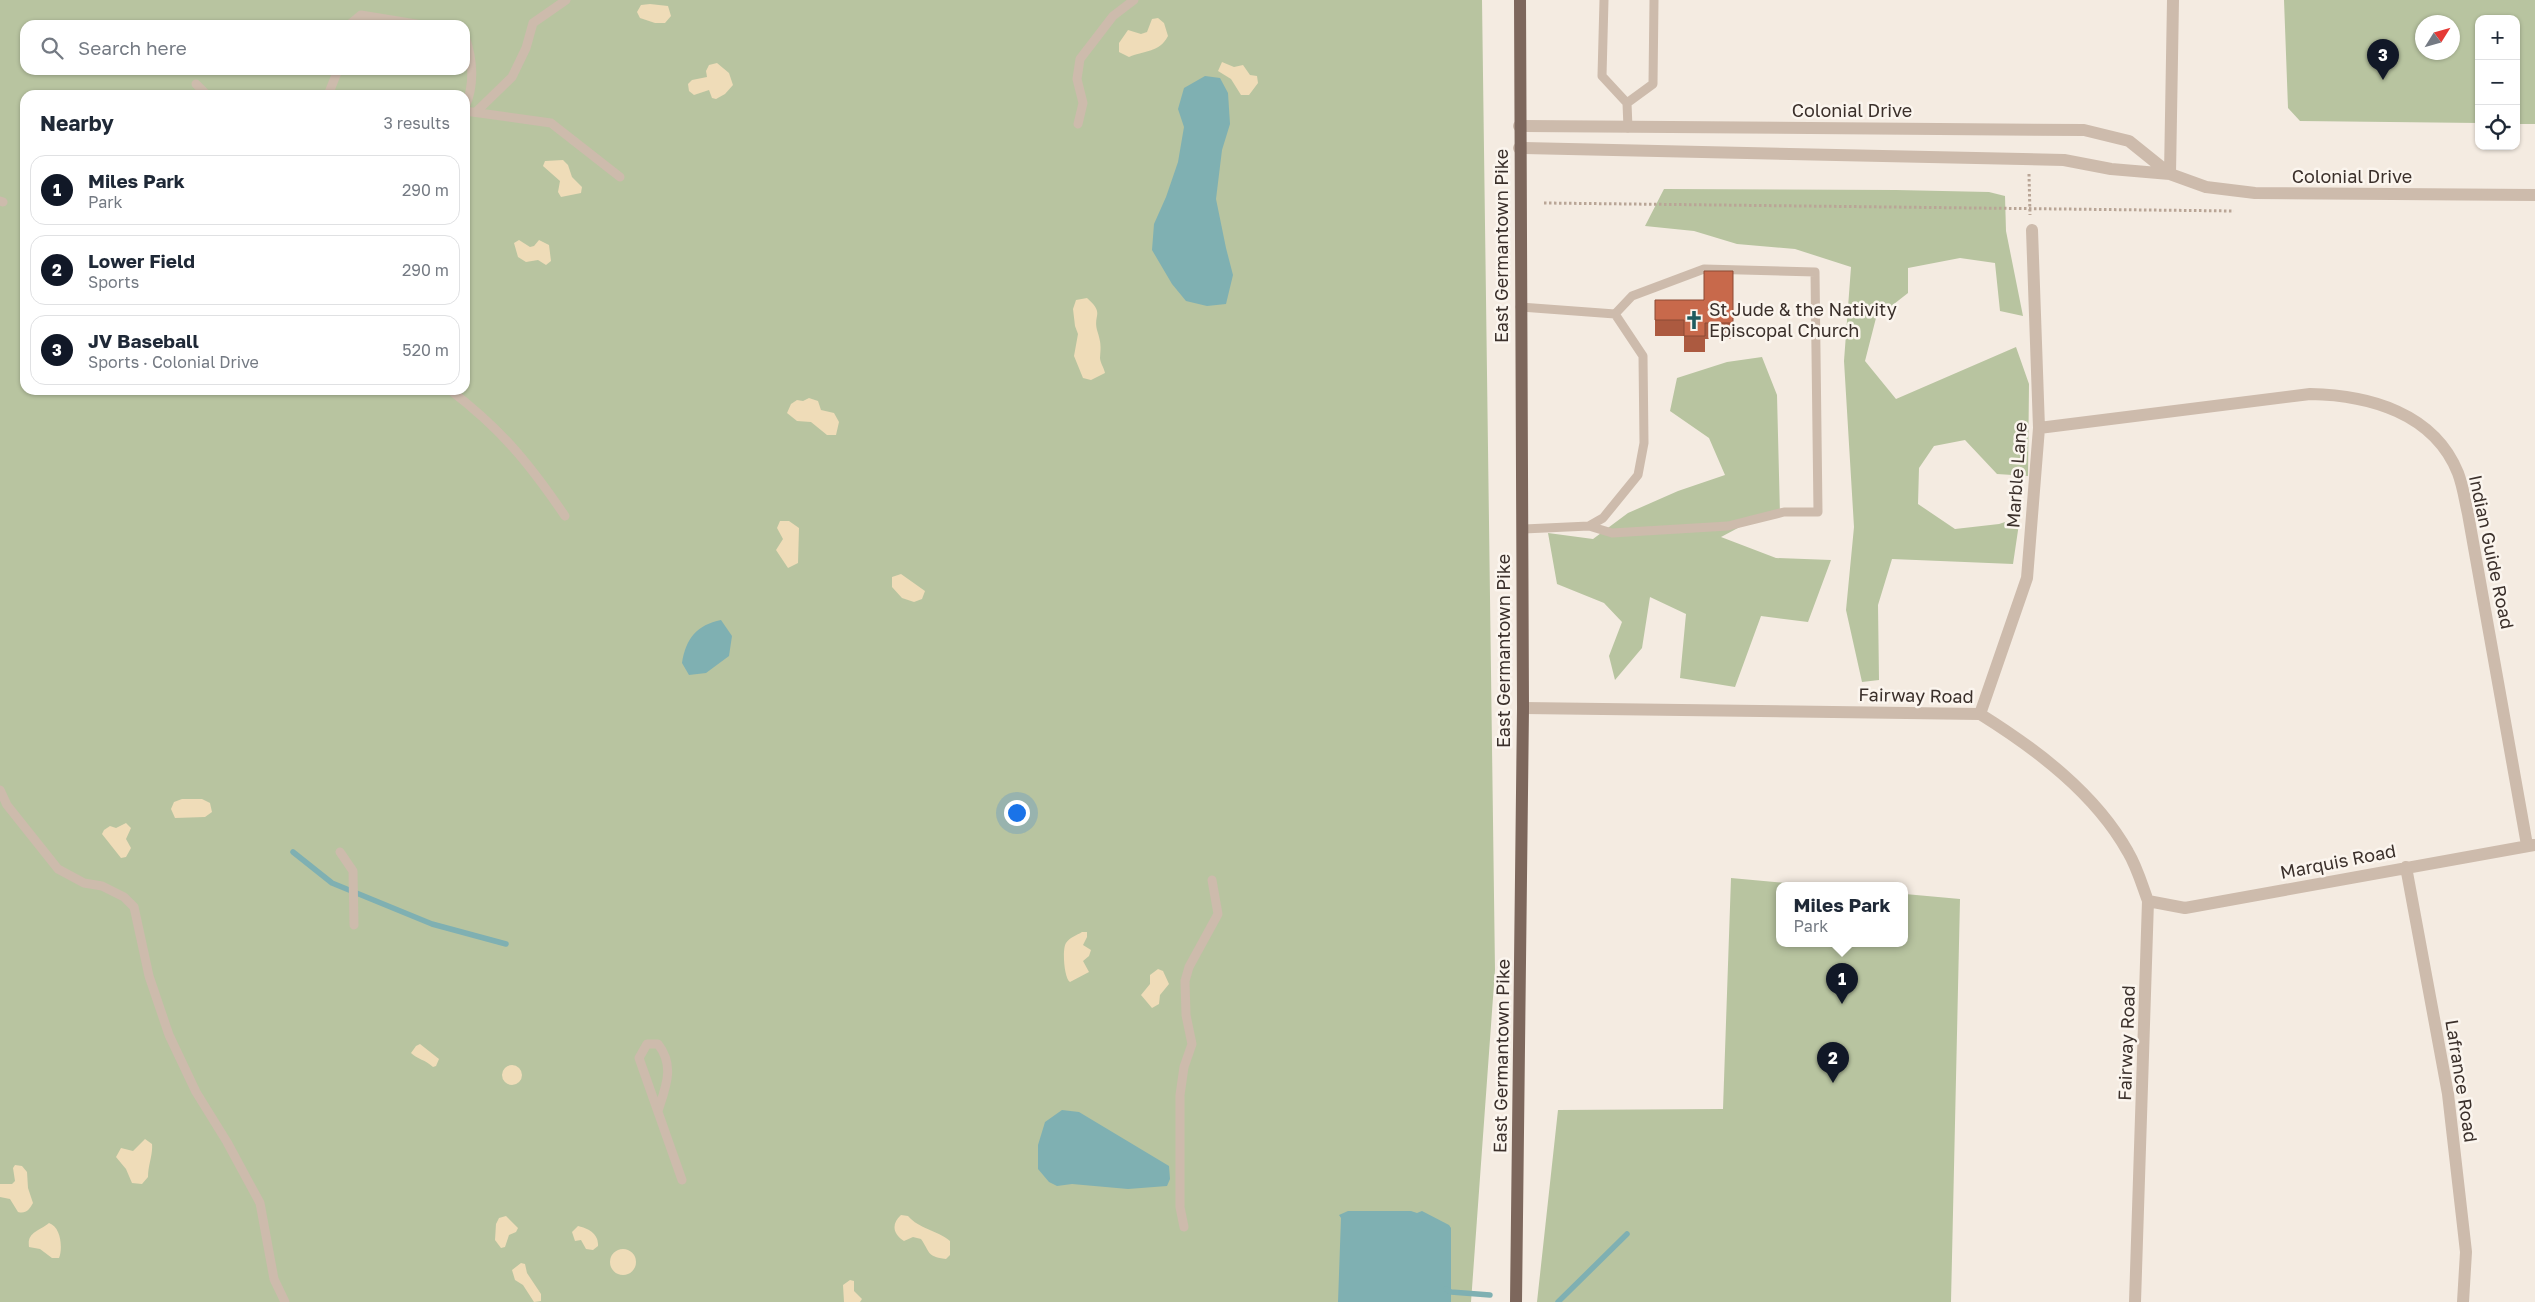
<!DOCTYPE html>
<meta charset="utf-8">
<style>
body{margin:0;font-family:"Golos Text",sans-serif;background:#f2f2f3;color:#1f2937}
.controls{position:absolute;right:15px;top:15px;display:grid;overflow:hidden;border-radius:10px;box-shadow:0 1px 4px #0004}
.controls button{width:45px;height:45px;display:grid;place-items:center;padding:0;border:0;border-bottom:1px solid #e0e1e3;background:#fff;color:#1f2937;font:25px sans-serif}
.compass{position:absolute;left:2415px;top:15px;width:45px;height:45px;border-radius:50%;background:#fff;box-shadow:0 1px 4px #0004;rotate:53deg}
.you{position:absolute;left:1016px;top:812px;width:18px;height:18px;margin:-12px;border:4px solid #fff;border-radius:50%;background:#1a73e8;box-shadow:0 0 0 8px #1a73e833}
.badge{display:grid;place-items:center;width:32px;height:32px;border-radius:50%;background:#111827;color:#fff;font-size:16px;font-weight:700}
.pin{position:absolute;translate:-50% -41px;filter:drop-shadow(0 1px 2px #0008)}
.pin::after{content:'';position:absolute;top:26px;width:18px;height:15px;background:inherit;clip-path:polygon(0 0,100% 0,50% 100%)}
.popup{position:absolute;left:1776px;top:882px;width:132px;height:65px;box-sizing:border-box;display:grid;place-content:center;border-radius:10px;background:#fff;filter:drop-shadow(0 1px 4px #0005);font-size:16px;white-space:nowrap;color:#747a83}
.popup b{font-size:19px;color:#1f2937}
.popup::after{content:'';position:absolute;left:50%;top:100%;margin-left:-10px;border:10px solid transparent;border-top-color:#fff}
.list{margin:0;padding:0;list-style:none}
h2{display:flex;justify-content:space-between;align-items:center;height:65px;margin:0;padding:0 20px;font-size:21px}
h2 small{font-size:16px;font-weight:400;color:#747a83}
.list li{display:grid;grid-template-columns:32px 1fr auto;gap:15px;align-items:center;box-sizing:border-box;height:70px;margin:0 10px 10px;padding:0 10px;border:1px solid #e0e1e3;border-radius:15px}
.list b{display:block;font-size:19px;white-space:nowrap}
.list p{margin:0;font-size:16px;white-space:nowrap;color:#747a83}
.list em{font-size:16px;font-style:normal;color:#747a83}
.icon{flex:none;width:28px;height:28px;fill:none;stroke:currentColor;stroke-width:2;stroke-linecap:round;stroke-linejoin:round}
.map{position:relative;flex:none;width:2535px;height:1302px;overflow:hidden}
.search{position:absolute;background:#fff;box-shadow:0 1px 4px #0004;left:20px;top:20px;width:450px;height:55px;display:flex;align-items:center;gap:12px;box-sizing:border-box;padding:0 18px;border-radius:15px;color:#747a83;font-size:19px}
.panel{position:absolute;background:#fff;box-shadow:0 1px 4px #0004;left:20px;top:90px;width:450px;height:305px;border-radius:15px}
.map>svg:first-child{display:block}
</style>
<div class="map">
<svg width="2535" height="1302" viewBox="0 0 2535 1302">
<rect width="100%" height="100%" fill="#f4ebe1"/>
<path fill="#b8c4a0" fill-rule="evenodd" d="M0,0H1482L1495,970L1471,1302H0ZM25,25H465V70H25ZM25,95H465V390H25Z
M2284,0H2535V124H2516V19H2479V123L2300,121L2288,108ZM2422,22H2452V52H2422Z
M1664,189L1896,190L1989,192L2005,196L2006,231L2023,316L2000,311L1995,263L1960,258L1908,268V293L1876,318L1865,361L1896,399L2016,347L2029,384L2028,476L1997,474L1965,440L1934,446L1919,468L1918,504L1955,529L1999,524L2020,517L2013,564L1892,559L1878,605L1879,680L1862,682L1846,610L1854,527L1844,361L1851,267L1795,249L1737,244L1694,231L1645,226Z
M1762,357L1777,395L1780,515L1751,521L1721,537L1776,558L1831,560L1808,622L1761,616L1735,687L1680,678L1686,614L1650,597L1642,648L1615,680L1609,656L1622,622L1604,603L1557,584L1548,533L1593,539L1628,513L1678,491L1725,475L1709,438L1670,411L1677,378L1727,362Z
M1731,878L1807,885H1780V943H1904L1905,894L1960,899L1951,1302H1537L1558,1110L1723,1109Z"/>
<path fill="#efdcb8" d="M650,4L668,6L671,16L665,23H655L640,18L637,12L641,5Z
M1158,18L1164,23L1168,36C1159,53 1145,50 1129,57L1119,52V43L1128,30L1141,34L1147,32L1152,19Z
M1222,62L1234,67L1243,65L1250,75L1257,76L1258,83L1249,95H1241L1231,79L1218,71Z
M717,63L729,73L733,85L725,94L716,99L712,98L709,90L694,95L689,91L688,84L692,80L707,77L706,71L709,65Z
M563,160L568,165L572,177L582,187L581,193L561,197L558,192L560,181L543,166L545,161Z
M519,240L530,247L534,246L539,240L549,245L551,261L546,265L538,260L526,262L518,257L514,243Z
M1087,298C1105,314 1093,314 1097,330C1101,343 1101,344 1100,358C1100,362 1104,368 1105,373L1091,380L1083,378L1074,356L1078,334L1075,326L1073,309L1076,300Z
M809,398L818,401L821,410L834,413L839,422L836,435H827L811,422L797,421L787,413L791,404L797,400L803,401Z
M780,521H789L799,528L798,563L788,568L776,550L783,539L777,528Z
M901,574L925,591L922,599L914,602L902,598L892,587V577Z
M182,799H202L210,803L212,812L205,817L175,818L171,809L174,802Z
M126,823L131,828L126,839L131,848L126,857L121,858L102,834L104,830L110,826L116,828Z
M1082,932H1087V937L1083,945L1091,950L1089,956L1083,961L1089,972L1070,982C1064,978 1062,949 1066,943C1069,938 1077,935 1082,932Z
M1158,969L1163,971L1169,984L1160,995L1159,1004L1152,1008L1141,995L1150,984V975Z
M420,1044L439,1059L436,1066L433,1067C426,1060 417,1059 411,1053L416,1046Z
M502 1075a10 10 0 1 1 20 0a10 10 0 1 1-20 0Z
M145,1139L152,1144C153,1155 148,1165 148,1177L142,1184L132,1183L126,1169L116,1157L121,1148L133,1151Z
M15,1165L22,1166L27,1172L28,1188L33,1203C29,1210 26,1214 18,1212L10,1199L0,1197V1184H12L15,1181L13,1168Z
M901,1215L908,1216C919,1229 937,1230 950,1241V1255L946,1259C927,1257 930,1252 921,1239L913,1237L904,1241C893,1234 891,1224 901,1215Z
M506,1216L518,1228L516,1232L509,1235L505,1247L501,1248L495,1240L496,1224L499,1218Z
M49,1223C61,1227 63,1248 59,1258H52L40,1249L29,1247C27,1232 38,1232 49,1223Z
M578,1226C588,1228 599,1234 598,1246L593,1250L586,1249L581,1240L575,1241L572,1232Z
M610 1262a13 13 0 1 1 26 0a13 13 0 1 1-26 0Z
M521,1263L525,1264L527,1273L541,1294V1301L534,1302L523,1285L515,1280L512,1270Z
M850,1280L854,1281V1291L862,1299L860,1302H844L843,1285Z"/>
<path fill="#7fb0b2" d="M1205,76L1220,78L1228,93L1230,124L1222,150L1216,199L1226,248L1233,275L1226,304L1207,306L1186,301L1172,284L1152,250L1154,224L1166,197L1178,162L1184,127L1178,109L1184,88Z
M721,620L732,636L729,656L706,673L689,675L682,663C686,638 697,625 721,620Z
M1062,1110L1079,1112L1169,1166L1170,1179L1167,1186L1128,1189L1072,1184L1057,1186L1049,1182L1038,1169V1145L1045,1122Z
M1348,1211H1411L1417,1213L1422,1211L1449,1225L1451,1228V1302H1338L1341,1218L1339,1215Z"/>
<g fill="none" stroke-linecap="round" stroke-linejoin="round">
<path stroke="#7fb0b2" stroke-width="5.5" d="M293,852L332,883L432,924L506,944
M1446,1289L1451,1292L1490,1295
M1558,1302L1627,1234"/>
<path stroke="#b9a596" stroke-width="3" stroke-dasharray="2.5 2.5" stroke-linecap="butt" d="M2029,174L2030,215
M1544,203L2234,211"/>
<path stroke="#cdbbac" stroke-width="9" d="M1604,0L1602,76L1627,103L1628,128
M349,25L361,15L422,25
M465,37C473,59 475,85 465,107
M196,84L207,95
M328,95L338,70
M1627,103L1653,84L1654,0
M465,111L551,123L620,177
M476,112L512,77L526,48L533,23L566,0
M1078,124L1083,103L1077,79L1080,59L1113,16L1134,0
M0,201L3,202
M1520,307L1615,314
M450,390C501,429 529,463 565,516
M1589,526L1603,518L1638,475L1644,443L1643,356L1615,314
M1522,529L1589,526L1612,533L1728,526L1784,512H1818L1815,272L1704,269L1632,296L1615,314
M0,790L7,805L58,869L84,883L102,886L124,897L134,907L149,976L169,1035L196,1092L227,1142L260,1203L274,1279L285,1302
M340,852L353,871L354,925
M658,1111C666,1086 675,1066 658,1044H647L639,1058L682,1180
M1184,1227L1180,1207V1095L1184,1067L1192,1044L1186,1015L1185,981L1189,967L1218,914L1212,880"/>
<path stroke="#cdbbac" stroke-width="12" d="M1519,126L2084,130L2129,141L2170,174
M1519,148L2064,160L2111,169L2170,174L2206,187L2255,193L2535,195
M2170,174L2173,0
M2039,428L2310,394C2369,395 2434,413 2458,473C2463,486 2465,501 2468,514L2527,845
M1523,708L1980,714C2036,749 2095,793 2128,852C2137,867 2142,885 2148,901L2135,1302
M1980,714L2027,578L2039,428L2032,230
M2406,867L2448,1094L2466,1252L2463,1302
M2148,901L2185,908L2534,845"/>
<path stroke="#7d675c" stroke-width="12" d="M1516,1302L1523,708L1520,0"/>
</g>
<path fill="#ac5a40" d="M1733,271V339H1705V352H1684V336H1655V300H1704Z"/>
<path fill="#c8694b" stroke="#8c4a34" d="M1704,271H1733V323H1705V336H1684V320H1655V300H1704Z"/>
<defs>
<g id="church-bare" transform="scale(1.5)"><path d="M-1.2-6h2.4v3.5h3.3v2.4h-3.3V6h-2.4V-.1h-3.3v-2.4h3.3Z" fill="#1f5a5e" stroke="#fbf5ee" stroke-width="2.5" paint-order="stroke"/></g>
</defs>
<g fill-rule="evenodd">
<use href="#church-bare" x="1694" y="320"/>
</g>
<g text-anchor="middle" stroke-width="5" stroke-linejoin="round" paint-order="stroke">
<g font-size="18" fill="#3b302b" stroke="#fbf5ee">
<text x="1852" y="117">Colonial Drive</text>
<text x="2352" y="183">Colonial Drive</text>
<text transform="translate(1502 246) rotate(-90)" y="6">East Germantown Pike</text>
<text transform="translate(2017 475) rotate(-86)" y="6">Marble Lane</text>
<text transform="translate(2491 552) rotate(78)" y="6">Indian Guide Road</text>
<text transform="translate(1504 651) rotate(-90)" y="6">East Germantown Pike</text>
<text transform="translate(1916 696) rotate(1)" y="6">Fairway Road</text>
<text transform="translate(2338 862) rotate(-11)" y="6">Marquis Road</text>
<text transform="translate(2127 1043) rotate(-88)" y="6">Fairway Road</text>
<text transform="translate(1502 1056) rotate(-89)" y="6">East Germantown Pike</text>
<text transform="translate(2461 1081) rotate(81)" y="6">Lafrance Road</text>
</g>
<g font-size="18" fill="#3b302b" stroke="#fbf5ee" text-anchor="start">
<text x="1709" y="316">St Jude &amp; the Nativity<tspan x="1709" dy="21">Episcopal Church</tspan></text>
</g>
</g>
</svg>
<div class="controls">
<button>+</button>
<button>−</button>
<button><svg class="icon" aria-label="locate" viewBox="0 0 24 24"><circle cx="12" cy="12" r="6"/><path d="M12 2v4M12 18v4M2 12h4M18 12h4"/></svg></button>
</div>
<svg class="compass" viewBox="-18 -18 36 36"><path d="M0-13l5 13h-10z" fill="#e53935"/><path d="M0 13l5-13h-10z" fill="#747a83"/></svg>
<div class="you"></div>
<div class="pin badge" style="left:1842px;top:1004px">1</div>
<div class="popup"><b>Miles Park</b>Park</div>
<div class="pin badge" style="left:1833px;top:1083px">2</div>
<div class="pin badge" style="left:2383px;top:80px">3</div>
<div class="search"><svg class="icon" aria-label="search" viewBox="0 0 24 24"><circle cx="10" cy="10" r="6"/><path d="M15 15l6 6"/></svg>Search here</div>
<section class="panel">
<h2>Nearby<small>3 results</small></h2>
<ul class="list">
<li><span class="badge">1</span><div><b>Miles Park</b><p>Park</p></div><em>290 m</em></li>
<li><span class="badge">2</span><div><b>Lower Field</b><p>Sports</p></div><em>290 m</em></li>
<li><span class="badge">3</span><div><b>JV Baseball</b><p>Sports · Colonial Drive</p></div><em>520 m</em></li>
</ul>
</section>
</div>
